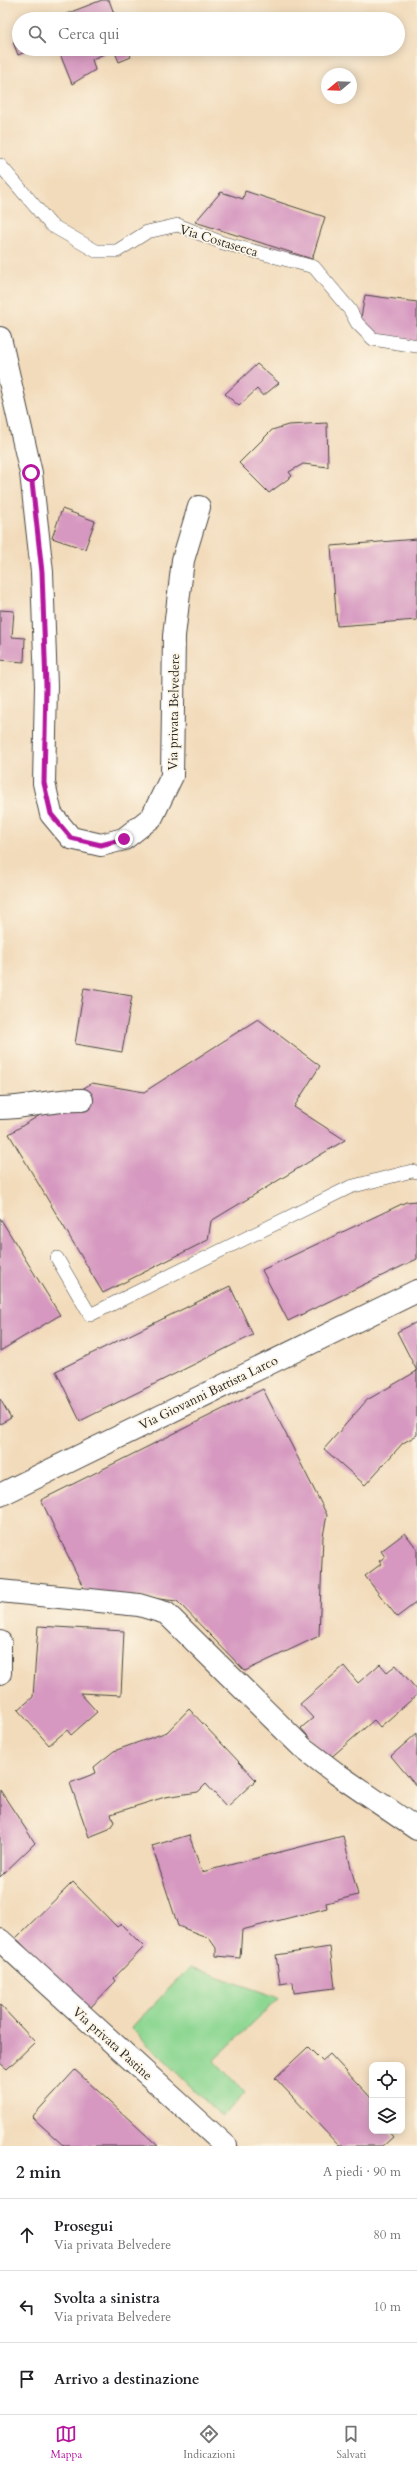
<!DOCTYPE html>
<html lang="it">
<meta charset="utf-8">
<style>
body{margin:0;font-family:Cardo,serif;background:#f6f6f6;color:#202124}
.controls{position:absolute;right:12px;bottom:12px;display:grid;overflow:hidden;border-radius:8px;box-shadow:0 2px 10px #0003}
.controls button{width:36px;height:36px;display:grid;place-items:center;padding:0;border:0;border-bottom:1px solid #e0e0e0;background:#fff;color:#202124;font:20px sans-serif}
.compass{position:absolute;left:321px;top:68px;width:36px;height:36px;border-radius:50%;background:#fff;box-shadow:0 2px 10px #0003;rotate:251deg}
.stop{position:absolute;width:12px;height:12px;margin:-9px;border:3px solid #b5179e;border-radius:50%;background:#fff}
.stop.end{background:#b5179e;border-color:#fff;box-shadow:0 1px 4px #0008}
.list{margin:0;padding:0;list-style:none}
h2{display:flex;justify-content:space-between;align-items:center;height:52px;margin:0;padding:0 16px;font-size:17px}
h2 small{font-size:13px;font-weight:400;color:#757577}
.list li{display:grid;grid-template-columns:26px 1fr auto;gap:12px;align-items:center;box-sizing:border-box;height:72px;padding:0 16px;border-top:1px solid #e0e0e0}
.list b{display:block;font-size:15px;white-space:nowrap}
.list p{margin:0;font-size:13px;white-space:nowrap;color:#757577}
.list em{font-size:13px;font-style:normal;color:#757577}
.icon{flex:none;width:22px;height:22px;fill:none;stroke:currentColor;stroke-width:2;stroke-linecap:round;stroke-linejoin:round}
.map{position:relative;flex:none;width:417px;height:2146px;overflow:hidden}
.search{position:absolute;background:#fff;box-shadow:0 2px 10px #0003;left:12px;right:12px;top:12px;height:44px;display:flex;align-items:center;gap:10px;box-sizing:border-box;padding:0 14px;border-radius:22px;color:#757577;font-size:15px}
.sheet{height:268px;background:#fff}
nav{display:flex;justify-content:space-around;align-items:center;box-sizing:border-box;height:56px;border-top:1px solid #e0e0e0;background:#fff;font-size:11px;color:#757577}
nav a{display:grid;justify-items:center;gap:2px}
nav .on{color:#b5179e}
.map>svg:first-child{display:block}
</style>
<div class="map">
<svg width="417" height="2146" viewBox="0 0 417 2146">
<rect width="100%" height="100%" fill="#fcf5e5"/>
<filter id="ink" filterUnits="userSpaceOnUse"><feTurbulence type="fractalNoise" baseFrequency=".025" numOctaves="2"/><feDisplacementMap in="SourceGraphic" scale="8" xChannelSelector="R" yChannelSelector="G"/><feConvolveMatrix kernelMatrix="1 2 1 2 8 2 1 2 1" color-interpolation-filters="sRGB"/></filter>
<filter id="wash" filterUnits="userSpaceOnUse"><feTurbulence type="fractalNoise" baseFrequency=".012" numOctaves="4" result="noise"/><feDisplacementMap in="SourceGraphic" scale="16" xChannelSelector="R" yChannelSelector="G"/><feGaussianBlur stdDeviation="0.9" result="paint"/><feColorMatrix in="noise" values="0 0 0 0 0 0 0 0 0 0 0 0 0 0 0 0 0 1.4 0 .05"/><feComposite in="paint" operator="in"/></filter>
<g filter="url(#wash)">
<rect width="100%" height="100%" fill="#f2dbbb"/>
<path fill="#8ed793" stroke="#5c815f" d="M190,1967L279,1998L214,2060L245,2093L222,2117L131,2028Z"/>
<g id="blocks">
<path fill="#d697c0" d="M102,0H109L116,19H53Z
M19,39V49H32L18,55L13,42Z
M45,49H57L47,53Z
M58,49H128L131,57L119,62L114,50L92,59L95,70L72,84Z
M245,191L325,217L312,259L195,222L221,192L243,199Z
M365,295L417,302V342L374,336L360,323Z
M257,364L279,383L263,396L257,389L239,406L225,394Z
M327,423L328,467L303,464L289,472L292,476L269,493L239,463L272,430L288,425Z
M62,509L95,521L85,549L52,538Z
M417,539V620L337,626L331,546Z
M0,610L14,611L12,637L25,638L24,662L0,660Z
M84,988L132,996L122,1052L75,1044Z
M258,1019L320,1066L294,1107L345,1140L211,1221L208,1240L103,1293L9,1134L92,1083L144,1092Z
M417,1201V1259L288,1321L262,1270L406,1202Z
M0,1218L60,1315L0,1351Z
M230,1286L253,1335L80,1421L56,1371Z
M417,1322V1435L403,1443L365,1485L324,1449L367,1400L417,1371L397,1332Z
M263,1389L327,1515L323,1536L319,1636L245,1671L177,1601L85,1591L41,1500Z
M0,1399L11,1418L0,1424Z
M405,1533L417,1549V1602L397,1617L365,1576L381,1564L379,1561L385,1557L381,1551Z
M38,1626L124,1631L121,1695L80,1693L97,1712L71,1735L67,1730L49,1745L18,1710L33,1697Z
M380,1664L387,1672L396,1665L417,1690V1695L380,1727L374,1720L328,1760L301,1728L313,1718L300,1704L344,1666L358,1683Z
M189,1709L256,1780L227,1807L206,1784L198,1792L165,1797L111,1814L114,1822L109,1829L89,1837L70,1783L96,1773L94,1767L114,1751L167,1732Z
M417,1733V1787L391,1756Z
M0,1790L35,1843L0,1877Z
M189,1835L202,1872L343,1836L358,1895L326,1903L327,1908L242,1930L240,1958L216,1956V1948L209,1938L178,1926L152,1846Z
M73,1882L117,1927L121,1924L144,1947L114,1978L116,1981L88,2010L16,1938Z
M330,1947L335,1988L294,1993L293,1982L280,1984L276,1955Z
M0,2005L35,2042L7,2069L0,2063Z
M308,2047L322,2061L330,2054L372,2099V2131H388L393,2137L383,2146H339L275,2078Z
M75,2070L120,2111L158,2146H64L32,2117Z"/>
</g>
</g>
<g filter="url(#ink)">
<use href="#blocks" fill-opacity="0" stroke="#494541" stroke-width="1"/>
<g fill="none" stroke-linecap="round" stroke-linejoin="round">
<g stroke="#494541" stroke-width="14">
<path id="service" d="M0,165L51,225L96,251H117L147,232L178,225L223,243L314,267L350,310L357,323L373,339L417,346
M57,1258L90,1315L350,1187L412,1171L417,1172"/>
</g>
<g stroke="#494541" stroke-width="24">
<path id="minor" d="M0,338L31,473L42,572L46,686L44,783L51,814L71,838L101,845L124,839L152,817L172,776L174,636L183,560L199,507
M0,1108C28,1108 54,1099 82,1100
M0,1495L417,1291
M0,1591L139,1605L166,1613L303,1748L337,1774L417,1829
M0,1642V1673
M0,1940L226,2146"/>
</g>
<use href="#service" stroke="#fff" stroke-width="13"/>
<use href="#minor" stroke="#fff" stroke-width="22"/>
</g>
</g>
<g fill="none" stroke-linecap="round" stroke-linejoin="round" filter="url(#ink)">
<path stroke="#b5179e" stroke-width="5" d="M31,473L42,572L46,686L44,783L51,814L71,838L101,845L124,839"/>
</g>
<g text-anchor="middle" stroke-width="3.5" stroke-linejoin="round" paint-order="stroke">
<g font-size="13" fill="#2b2b2b" stroke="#fcf5e5">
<text transform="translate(219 240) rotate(17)" y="5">Via Costasecca</text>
<text transform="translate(173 712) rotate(-89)" y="5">Via privata Belvedere</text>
<text transform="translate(208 1392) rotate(-26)" y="5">Via Giovanni Battista Larco</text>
<text transform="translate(113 2043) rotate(42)" y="5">Via privata Pastine</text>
</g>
</g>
</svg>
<div class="controls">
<button><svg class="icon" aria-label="locate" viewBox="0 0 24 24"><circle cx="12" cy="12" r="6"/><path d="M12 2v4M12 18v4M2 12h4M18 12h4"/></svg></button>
<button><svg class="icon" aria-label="layers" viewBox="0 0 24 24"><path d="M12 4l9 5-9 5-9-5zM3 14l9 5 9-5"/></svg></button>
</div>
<svg class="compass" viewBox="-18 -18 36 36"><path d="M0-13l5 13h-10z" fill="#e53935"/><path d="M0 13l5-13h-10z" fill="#757577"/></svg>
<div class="stop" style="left:31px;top:473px"></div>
<div class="stop end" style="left:124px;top:839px"></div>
<div class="search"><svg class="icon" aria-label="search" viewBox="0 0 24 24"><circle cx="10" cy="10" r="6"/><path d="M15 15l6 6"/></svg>Cerca qui</div>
</div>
<section class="sheet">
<h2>2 min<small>A piedi · 90 m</small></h2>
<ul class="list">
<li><svg class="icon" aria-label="ahead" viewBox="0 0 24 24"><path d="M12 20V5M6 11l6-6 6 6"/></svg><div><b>Prosegui</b><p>Via privata Belvedere</p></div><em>80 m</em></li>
<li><svg class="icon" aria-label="left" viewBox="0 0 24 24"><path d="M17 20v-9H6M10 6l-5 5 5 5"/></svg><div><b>Svolta a sinistra</b><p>Via privata Belvedere</p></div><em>10 m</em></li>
<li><svg class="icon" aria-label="arrive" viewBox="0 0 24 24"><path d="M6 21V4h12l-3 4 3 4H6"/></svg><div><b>Arrivo a destinazione</b></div></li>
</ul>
</section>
<nav>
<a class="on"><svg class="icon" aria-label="map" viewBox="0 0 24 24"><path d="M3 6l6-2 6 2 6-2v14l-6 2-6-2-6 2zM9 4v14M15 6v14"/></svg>Mappa</a>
<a><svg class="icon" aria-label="directions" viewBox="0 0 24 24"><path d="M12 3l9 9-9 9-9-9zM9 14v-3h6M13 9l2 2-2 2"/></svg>Indicazioni</a>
<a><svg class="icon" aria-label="saved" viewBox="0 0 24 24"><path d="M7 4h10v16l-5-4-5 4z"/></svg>Salvati</a>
</nav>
